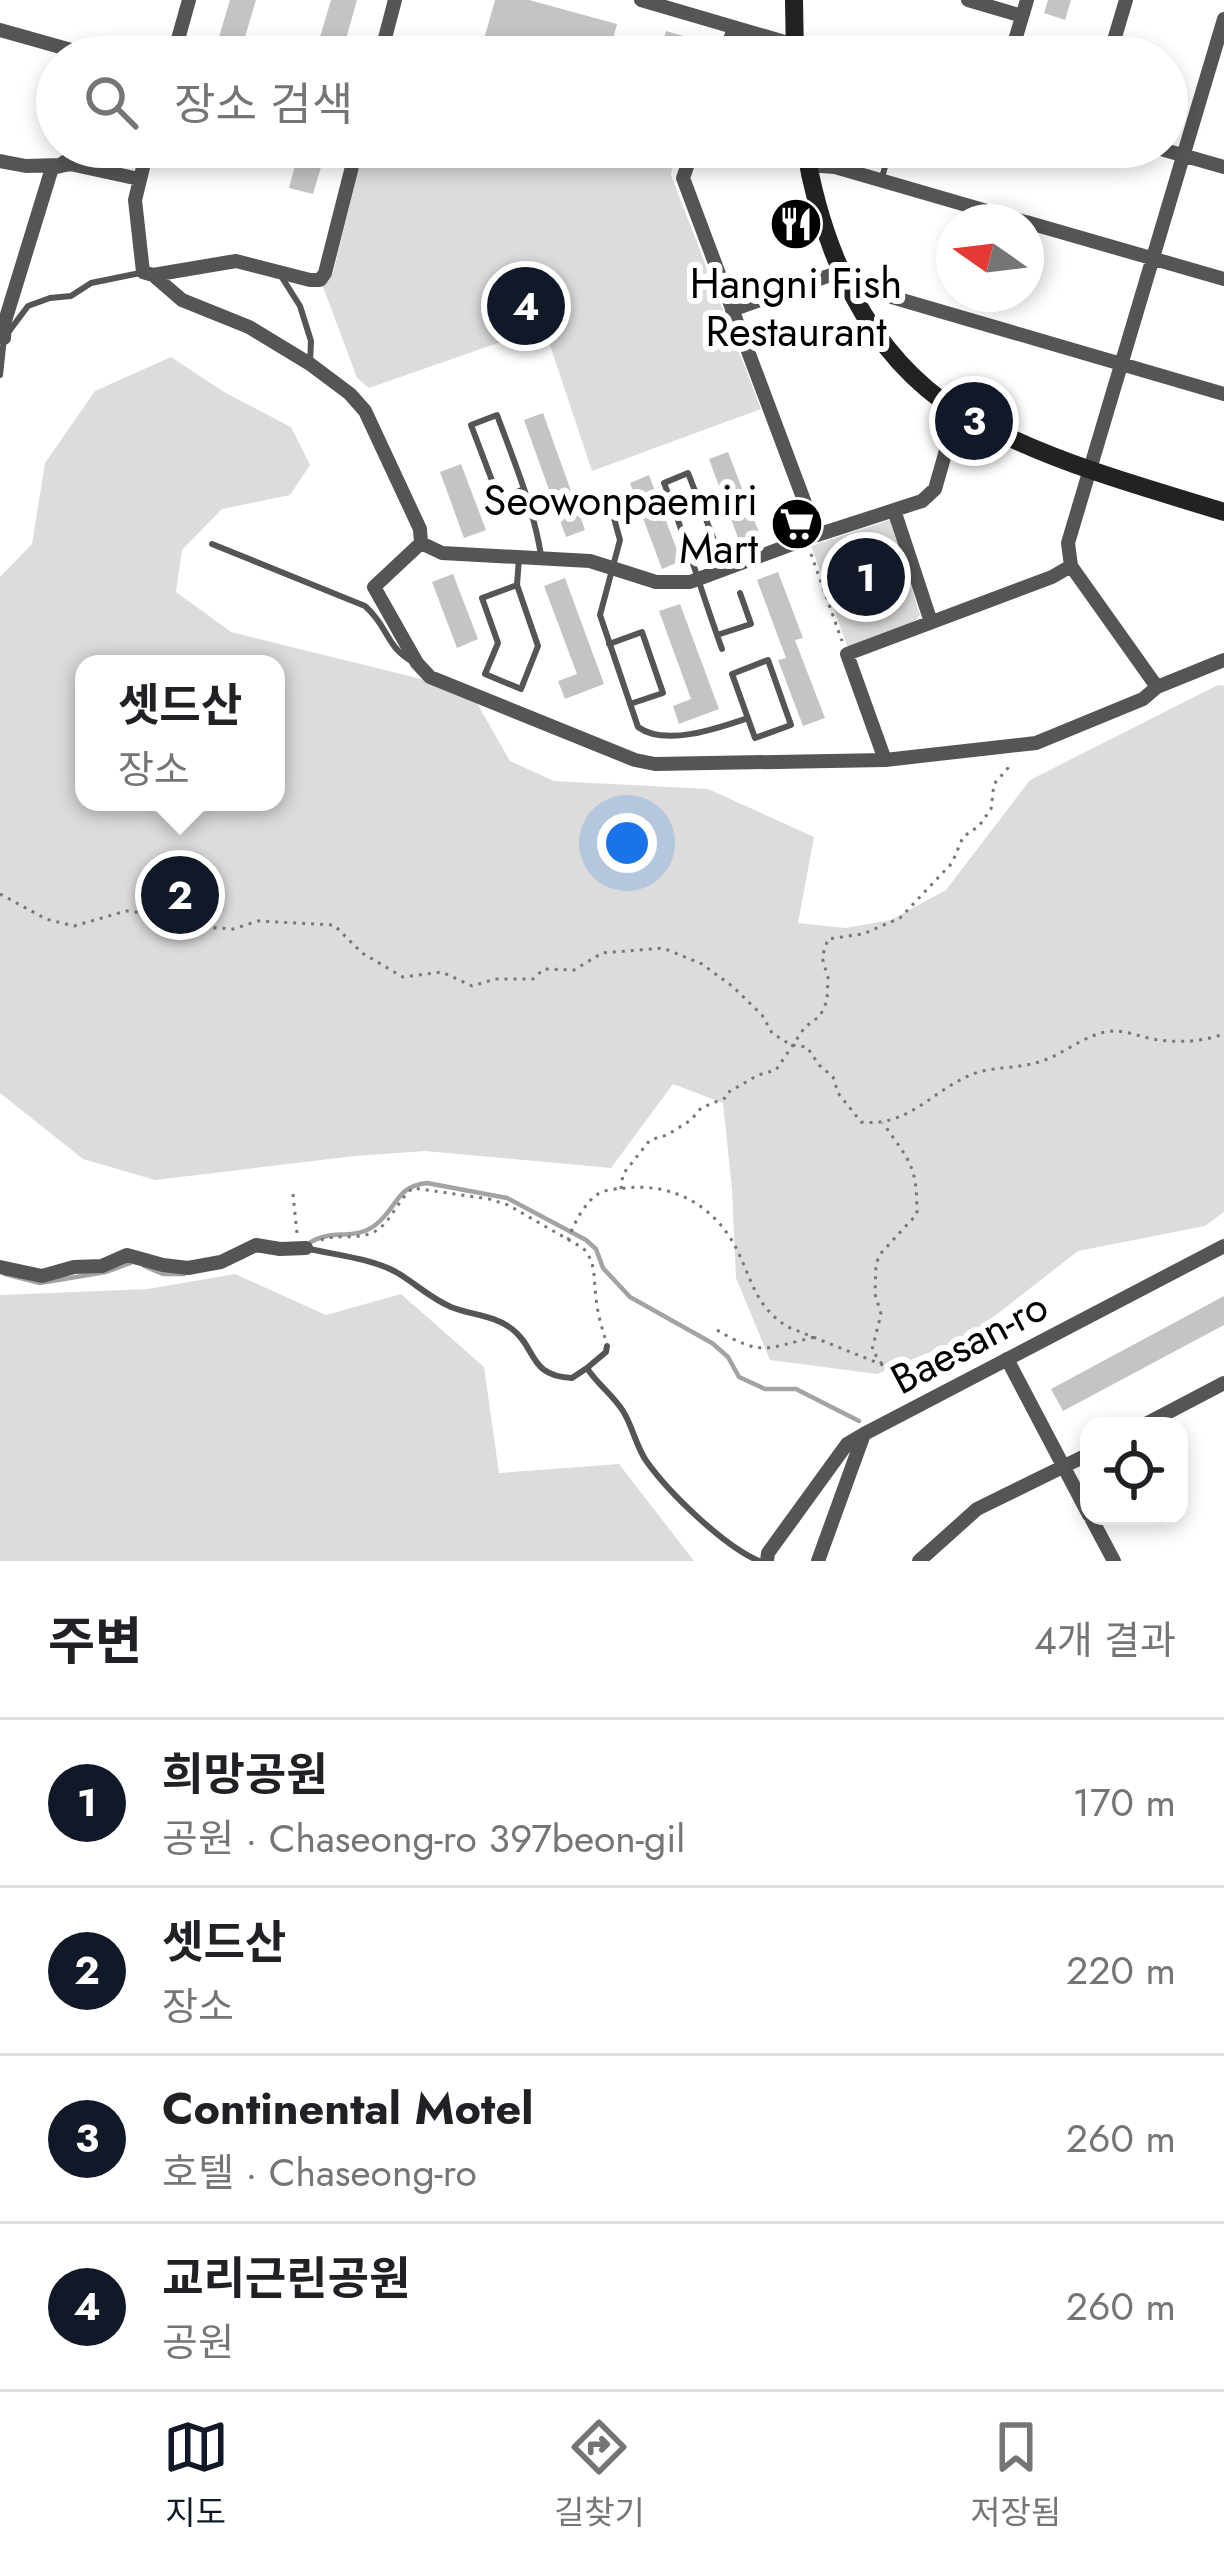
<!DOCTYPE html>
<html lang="ko">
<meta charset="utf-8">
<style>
body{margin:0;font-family:Jost,"Noto Sans KR",sans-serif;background:#f2f2f2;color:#202124}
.controls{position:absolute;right:36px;bottom:36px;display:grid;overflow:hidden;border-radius:24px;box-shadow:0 6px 18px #0003}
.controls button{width:108px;height:108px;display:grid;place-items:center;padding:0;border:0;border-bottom:3px solid #e0e0e0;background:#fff;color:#202124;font:60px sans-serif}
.compass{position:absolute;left:936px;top:204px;width:108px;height:108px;border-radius:50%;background:#fff;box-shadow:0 6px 18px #0003;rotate:284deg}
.you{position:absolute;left:627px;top:843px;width:42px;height:42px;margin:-30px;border:9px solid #fff;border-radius:50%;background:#1a73e8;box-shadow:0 0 0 18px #1a73e833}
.badge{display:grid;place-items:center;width:78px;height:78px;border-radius:50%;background:#111827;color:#fff;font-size:39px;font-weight:700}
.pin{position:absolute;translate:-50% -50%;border:6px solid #fff;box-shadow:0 3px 12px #0006}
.popup{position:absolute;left:75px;top:655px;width:210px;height:156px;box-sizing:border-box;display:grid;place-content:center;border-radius:24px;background:#fff;filter:drop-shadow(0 3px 9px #0005);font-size:39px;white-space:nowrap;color:#757577}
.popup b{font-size:45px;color:#202124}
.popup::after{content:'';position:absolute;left:50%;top:100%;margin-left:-24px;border:24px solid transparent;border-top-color:#fff}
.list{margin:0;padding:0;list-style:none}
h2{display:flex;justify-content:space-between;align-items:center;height:156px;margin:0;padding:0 48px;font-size:51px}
h2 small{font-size:39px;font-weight:400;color:#757577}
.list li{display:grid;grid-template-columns:78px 1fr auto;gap:36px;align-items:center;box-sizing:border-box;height:168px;padding:0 48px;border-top:3px solid #e0e0e0}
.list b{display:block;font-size:45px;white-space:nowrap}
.list p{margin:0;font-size:39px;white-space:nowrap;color:#757577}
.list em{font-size:39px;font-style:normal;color:#757577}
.icon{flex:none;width:66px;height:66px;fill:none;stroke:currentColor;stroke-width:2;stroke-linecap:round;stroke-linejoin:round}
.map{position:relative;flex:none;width:1224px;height:1561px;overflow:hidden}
.search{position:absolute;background:#fff;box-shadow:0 6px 18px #0003;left:36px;right:36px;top:36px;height:132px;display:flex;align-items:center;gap:30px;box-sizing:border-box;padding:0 42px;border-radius:66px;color:#757577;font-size:45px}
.sheet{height:828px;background:#fff}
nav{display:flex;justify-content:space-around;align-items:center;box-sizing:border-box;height:168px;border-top:3px solid #e0e0e0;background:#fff;font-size:33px;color:#757577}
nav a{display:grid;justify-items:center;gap:6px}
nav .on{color:#111827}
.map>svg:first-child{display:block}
</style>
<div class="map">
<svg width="1224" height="1561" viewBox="0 0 1224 1561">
<rect width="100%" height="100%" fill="#fff"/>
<path fill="#dcdcdc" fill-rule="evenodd" d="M364,147H614L673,161L671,175L761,409L592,471L544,327L369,388L357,378L322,284L333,273Z
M171,357L224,392L291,427L310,465L290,495L222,509L182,550L176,592L231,632L470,691L510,761L554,781L708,789L814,837L798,923L846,928L891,920L946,890L1030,780L1218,685L1224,686V1212L1205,1226L1078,1251L969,1336L877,1374L770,1360L736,1278L732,1189L723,1103L673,1084L611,1168L425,1151L355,1156L155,1180L83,1159L0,1093V577L32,544L45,463L95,391ZM84,664H276V802H84Z
M890,520L920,615L912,624L848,648L811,546Z
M235,1274L326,1315L401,1294L484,1367L499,1473L619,1464L694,1561H0V1295L148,1289Z"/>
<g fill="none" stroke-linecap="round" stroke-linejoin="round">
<path stroke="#a3a3a3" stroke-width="4.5" d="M308,1244C330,1228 353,1241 374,1226C397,1210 395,1186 427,1183L507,1198L586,1240L596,1249L603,1268L630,1297L712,1343L728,1357L739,1377L765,1389H796L859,1421
M144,1266L163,1274H184
M5,1274L40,1283L106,1272L133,1262"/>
</g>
<path fill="#c4c4c4" d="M230,0H256L239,57H213Z
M331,0H357L341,57H314Z
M495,0H529L617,24L608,57H479Z
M1048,0H1071L1065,20L1044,13Z
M666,31L711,44L707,57H669L660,52Z
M300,147H327L313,194L289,188Z
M543,413L585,530L566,537L524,420Z
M728,452L761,538L741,546L709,459Z
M461,464L486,530L464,538L440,472Z
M649,475L681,561L662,569L630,483Z
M778,572L803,638L795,640L825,718L803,726L778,660L786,658L757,580Z
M453,574L478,639L457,648L432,582Z
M565,578L604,684L565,699L558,681L577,674L544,586Z
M680,604L719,709L679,724L673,706L691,699L659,611Z
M1224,1296V1325L1063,1411L1051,1389Z"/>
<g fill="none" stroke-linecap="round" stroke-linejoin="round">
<path stroke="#777" stroke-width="3" stroke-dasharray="3 6" stroke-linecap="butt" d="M811,554L842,641
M0,894L46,919L74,926L126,911L171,916L202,927L233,929L258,921L334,925L362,953L403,977L442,972L472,986L495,979H533L544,969L574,970L602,953L663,948L702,964L732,986L762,1015L772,1033L791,1045L807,1047L819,1065L833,1077L838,1093L861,1122C911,1128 936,1085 979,1072C997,1067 1017,1068 1035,1063C1062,1057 1084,1033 1113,1031C1128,1031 1144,1038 1159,1040C1181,1043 1204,1041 1224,1034
M621,1189L623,1174L650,1140L667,1135L691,1120L701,1108L725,1098L727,1093L758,1075L776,1070L805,1027L820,1016L827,1001L828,978L822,957L828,939L863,934L900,918L952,863L963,837L979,826L991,809L994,784L1008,768L1009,762
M293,1194L297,1233
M321,1240C339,1233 363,1242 380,1228C393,1217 399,1199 413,1188L489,1199L508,1205L583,1248C597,1264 593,1278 596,1297C597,1311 601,1325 605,1338
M568,1240C573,1225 585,1202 598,1194C606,1189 617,1189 625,1188C666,1183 705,1200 729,1236C751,1269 750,1304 788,1327L913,1377L924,1388
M717,1330C762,1357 767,1348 815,1337
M882,1364L872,1350L881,1314L875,1294L876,1263L882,1252L917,1214C917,1165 910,1162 883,1123"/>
<path stroke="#555" stroke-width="6" d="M882,177L891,147
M281,276L300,306L311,341L310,363
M0,375L4,338L28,306L50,298L71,296L91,283L140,273
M524,489L499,499L471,425L497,415C514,461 533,506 541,555
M610,504L620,540L600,615L638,727C665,747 719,728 748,718
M212,544L365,606C389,627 385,646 413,662
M690,550L714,540L688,473L664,483C686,538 702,594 722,649
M517,585L482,598L498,643L485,674L521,689L538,646L517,585L519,558
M717,635L751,624L740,593
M609,644L642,632L663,693L630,704
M768,660L791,725L755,738L732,674Z
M306,1248C334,1255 370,1258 396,1272C415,1283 430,1298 451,1307C471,1315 494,1315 512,1329C537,1348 528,1376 572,1378L587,1368C597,1384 613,1395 623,1411C633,1427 636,1447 647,1462C670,1494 724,1546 759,1561
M587,1368L606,1352L607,1346"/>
<path stroke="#555" stroke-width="14" d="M641,0L836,57
M968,0L1022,16
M0,30L96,57
M173,57L189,0
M380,57L395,0
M724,57L734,28
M1010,57L1027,0
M1109,57L1126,0
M148,147L135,200L143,272L153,275L182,300L249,327L310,364L350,394L365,411L420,529L421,543
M694,147L683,178L817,535
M1154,147L1224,167
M0,161L26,166L60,165L87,147
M808,165L835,167L1025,222
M1026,222L1224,279
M153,275L236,261L310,280H320L325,273L357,147
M847,284L1224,394
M732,310L842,271
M4,338L5,321L52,168L70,164L139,179
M894,510L931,622
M421,543L374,587L417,663L430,677L635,760L655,764L885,760L1036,743L1143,699L1157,687L1224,660
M421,543L442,553L590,561L656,582H690L817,535L922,501L935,489L957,412
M1157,687L1071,566L1068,543L1224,19
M885,760L847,654L1052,577L1071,566
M0,1267L42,1276L74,1267L102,1266L127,1255L163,1265L188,1268L221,1262L256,1245L280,1249L306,1248
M1007,1359L1089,1515
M1142,1426L1224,1383
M1090,1516L1114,1561
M767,1561L768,1553L847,1444L864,1434
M818,1561L864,1434L1224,1246
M919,1561L977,1509L1089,1454"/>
<path stroke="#222" stroke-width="18" d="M794,0L795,57
M805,147C822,250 866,353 957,411C972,421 990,428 1006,436C1076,469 1150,489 1224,512"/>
</g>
<defs>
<g id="restaurant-disc" transform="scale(2.7)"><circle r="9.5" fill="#000" stroke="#fff"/><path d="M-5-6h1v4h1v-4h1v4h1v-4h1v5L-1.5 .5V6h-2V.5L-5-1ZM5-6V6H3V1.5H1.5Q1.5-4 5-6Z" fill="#fff"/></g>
<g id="supermarket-disc" transform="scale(2.7)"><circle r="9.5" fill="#000" stroke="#fff"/><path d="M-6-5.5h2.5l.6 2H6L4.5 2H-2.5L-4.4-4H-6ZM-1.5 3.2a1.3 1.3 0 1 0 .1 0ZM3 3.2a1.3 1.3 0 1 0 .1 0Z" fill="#fff"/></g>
</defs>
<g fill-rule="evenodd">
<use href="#restaurant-disc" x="796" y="224"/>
<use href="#supermarket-disc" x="797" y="524"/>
</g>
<g text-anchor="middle" stroke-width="12" stroke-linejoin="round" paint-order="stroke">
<g font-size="42" fill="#000" stroke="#fff">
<text x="796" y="298">Hangni Fish<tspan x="796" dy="48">Restaurant</tspan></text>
<text x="758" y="515" text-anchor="end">Seowonpaemiri<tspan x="758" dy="48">Mart</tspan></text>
</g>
<g font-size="42" fill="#000" stroke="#fff">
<text transform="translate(969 1342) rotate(-28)" y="15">Baesan-ro</text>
</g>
</g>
</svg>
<div class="controls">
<button><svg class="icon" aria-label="locate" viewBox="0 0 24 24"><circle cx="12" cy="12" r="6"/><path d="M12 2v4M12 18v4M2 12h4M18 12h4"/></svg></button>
</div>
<svg class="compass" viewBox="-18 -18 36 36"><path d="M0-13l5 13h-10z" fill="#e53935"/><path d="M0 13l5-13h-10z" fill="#757577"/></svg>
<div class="you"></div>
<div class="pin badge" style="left:866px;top:577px">1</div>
<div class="pin badge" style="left:180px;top:895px">2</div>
<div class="popup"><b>셋드산</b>장소</div>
<div class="pin badge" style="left:974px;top:421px">3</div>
<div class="pin badge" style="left:526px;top:306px">4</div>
<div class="search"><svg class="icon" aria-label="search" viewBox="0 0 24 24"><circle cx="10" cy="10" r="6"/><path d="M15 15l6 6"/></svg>장소 검색</div>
</div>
<section class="sheet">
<h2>주변<small>4개 결과</small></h2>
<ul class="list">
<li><span class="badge">1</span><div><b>희망공원</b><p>공원 · Chaseong-ro 397beon-gil</p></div><em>170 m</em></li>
<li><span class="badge">2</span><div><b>셋드산</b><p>장소</p></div><em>220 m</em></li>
<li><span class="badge">3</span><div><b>Continental Motel</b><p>호텔 · Chaseong-ro</p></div><em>260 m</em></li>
<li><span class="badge">4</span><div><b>교리근린공원</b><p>공원</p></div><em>260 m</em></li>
</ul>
</section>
<nav>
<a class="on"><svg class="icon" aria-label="map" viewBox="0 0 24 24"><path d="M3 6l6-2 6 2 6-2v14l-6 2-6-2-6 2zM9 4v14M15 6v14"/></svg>지도</a>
<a><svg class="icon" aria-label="directions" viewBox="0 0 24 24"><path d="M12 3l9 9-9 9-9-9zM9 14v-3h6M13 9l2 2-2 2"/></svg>길찾기</a>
<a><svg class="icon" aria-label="saved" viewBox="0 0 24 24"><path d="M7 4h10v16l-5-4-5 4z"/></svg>저장됨</a>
</nav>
